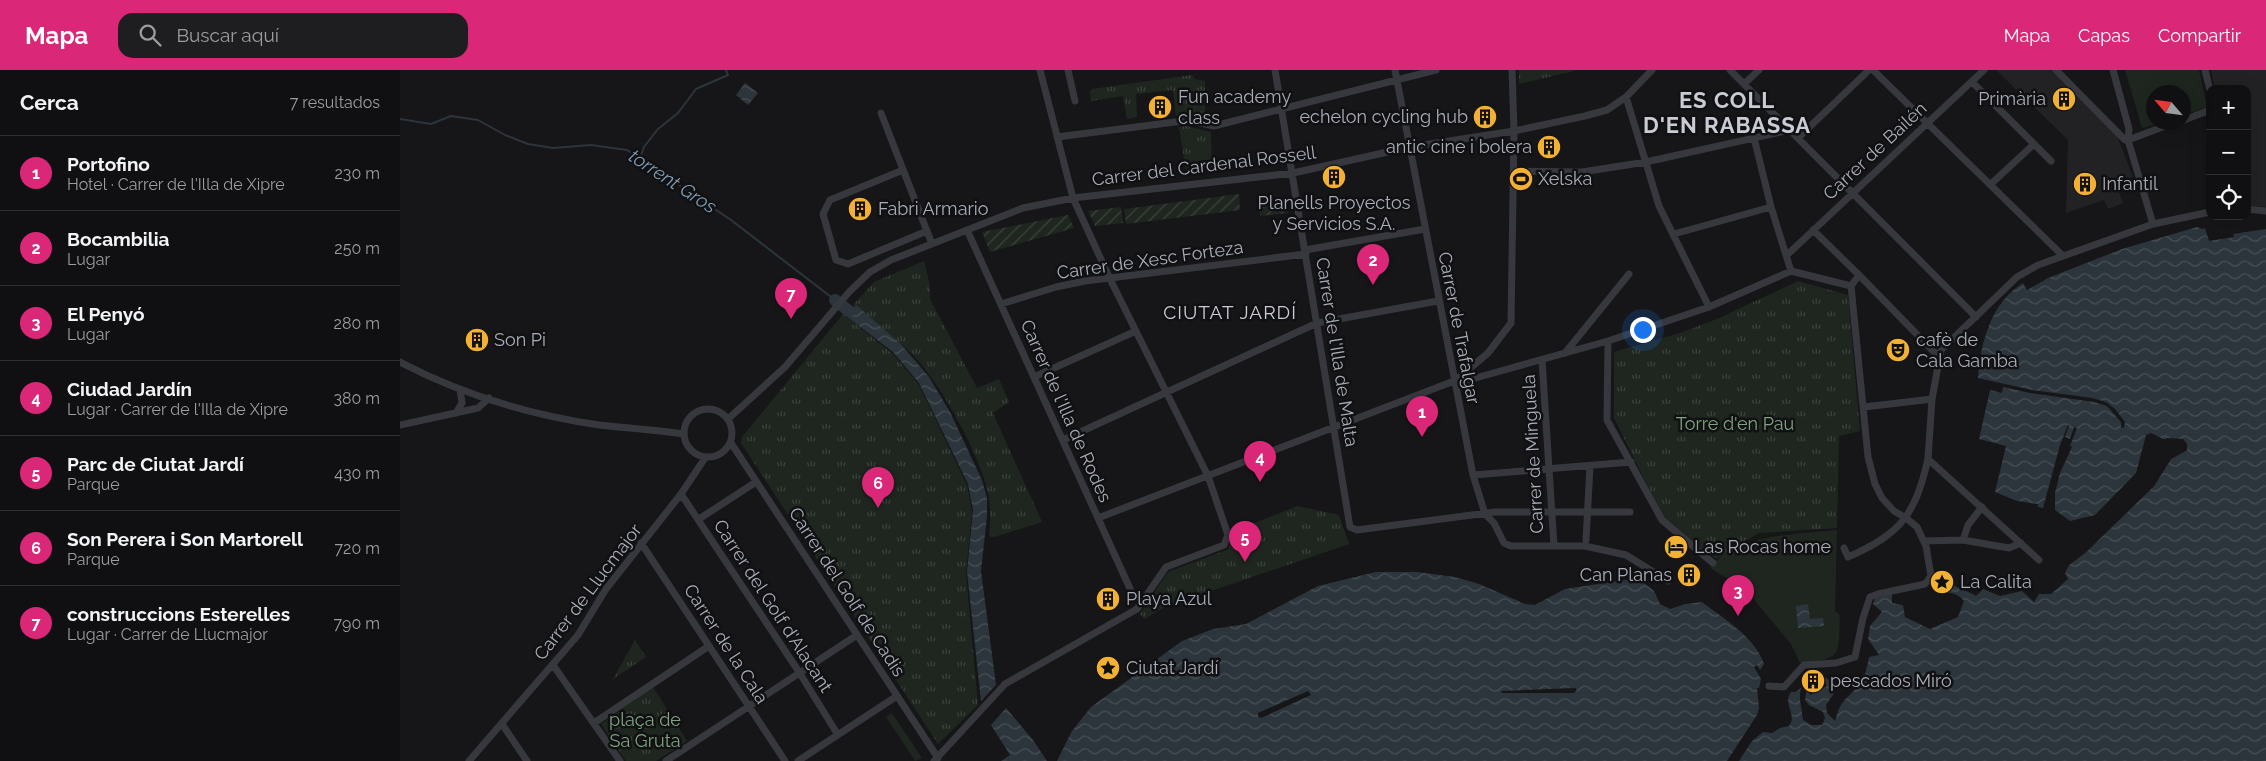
<!DOCTYPE html>
<html lang="es">
<meta charset="utf-8">
<style>
body{margin:0;font-family:Raleway,sans-serif;background:#1e1e20;color:#f1f3f6}
.controls{position:absolute;right:15px;top:15px;display:grid;overflow:hidden;border-radius:10px;box-shadow:0 5px 20px #0002}
.controls button{width:45px;height:45px;display:grid;place-items:center;padding:0;border:0;border-bottom:1px solid #303032;background:#101012;color:#f1f3f6;font:25px sans-serif}
.compass{position:absolute;left:1746px;top:15px;width:45px;height:45px;border-radius:50%;background:#101012;box-shadow:0 5px 20px #0002;rotate:298deg}
.you{position:absolute;left:1242px;top:259px;width:18px;height:18px;margin:-12px;border:4px solid #fff;border-radius:50%;background:#1a73e8;box-shadow:0 0 0 8px #1a73e833}
.badge{display:grid;place-items:center;width:32px;height:32px;border-radius:50%;background:#db2777;color:#fff;font-size:16px;font-weight:700}
.pin{position:absolute;translate:-50% -41px;filter:drop-shadow(0 1px 2px #0008)}
.pin::after{content:'';position:absolute;top:26px;width:18px;height:15px;background:inherit;clip-path:polygon(0 0,100% 0,50% 100%)}
.list{margin:0;padding:0;list-style:none}
h2{display:flex;justify-content:space-between;align-items:center;height:65px;margin:0;padding:0 20px;font-size:21px}
h2 small{font-size:16px;font-weight:400;color:#9c9d9f}
.list li{display:grid;grid-template-columns:32px 1fr auto;gap:15px;align-items:center;box-sizing:border-box;height:75px;padding:0 20px;border-top:1px solid #303032}
.list b{display:block;font-size:19px;white-space:nowrap}
.list p{margin:0;font-size:16px;white-space:nowrap;color:#9c9d9f}
.list em{font-size:16px;font-style:normal;color:#9c9d9f}
.icon{flex:none;width:28px;height:28px;fill:none;stroke:currentColor;stroke-width:2;stroke-linecap:round;stroke-linejoin:round}
.map{position:relative;flex:none;width:1866px;height:691px;overflow:hidden}
header{display:flex;align-items:center;gap:30px;box-sizing:border-box;height:70px;padding:0 25px;background:#db2777;color:#fff}
header strong{font-size:24px}
nav{display:flex;gap:28px;margin-inline-start:auto;font-size:18px}
.search{width:350px;height:45px;background:#1e1e20;display:flex;align-items:center;gap:12px;box-sizing:border-box;padding:0 18px;border-radius:15px;color:#9c9d9f;font-size:19px}
main{display:flex}
aside{flex:1;background:#101012}
.map>svg:first-child{display:block}
</style>
<header>
<strong>Mapa</strong>
<div class="search"><svg class="icon" aria-label="search" viewBox="0 0 24 24"><circle cx="10" cy="10" r="6"/><path d="M15 15l6 6"/></svg>Buscar aquí</div>
<nav><a>Mapa</a><a>Capas</a><a>Compartir</a></nav>
</header>
<main>
<aside>
<h2>Cerca<small>7 resultados</small></h2>
<ul class="list">
<li><span class="badge">1</span><div><b>Portofino</b><p>Hotel · Carrer de l'Illa de Xipre</p></div><em>230 m</em></li>
<li><span class="badge">2</span><div><b>Bocambilia</b><p>Lugar</p></div><em>250 m</em></li>
<li><span class="badge">3</span><div><b>El Penyó</b><p>Lugar</p></div><em>280 m</em></li>
<li><span class="badge">4</span><div><b>Ciudad Jardín</b><p>Lugar · Carrer de l'Illa de Xipre</p></div><em>380 m</em></li>
<li><span class="badge">5</span><div><b>Parc de Ciutat Jardí</b><p>Parque</p></div><em>430 m</em></li>
<li><span class="badge">6</span><div><b>Son Perera i Son Martorell</b><p>Parque</p></div><em>720 m</em></li>
<li><span class="badge">7</span><div><b>construccions Esterelles</b><p>Lugar · Carrer de Llucmajor</p></div><em>790 m</em></li>
</ul>
</aside>
<div class="map">
<svg width="1866" height="691" viewBox="0 0 1866 691">
<defs>
<pattern id="park-tufts" width="24" height="20" patternUnits="userSpaceOnUse" patternTransform="scale(1.25)"><rect width="24" height="20" fill="#1e261f"/><path d="M3 7l-1-3M5 7V3M7 7l1-3M15 17l-1-3M17 17v-4M19 17l1-3" fill="none" stroke="#3c433d"/></pattern>
<pattern id="garden-furrows" width="10" height="10" patternUnits="userSpaceOnUse" patternTransform="scale(1.25)"><rect width="10" height="10" fill="#1e261f"/><path d="M-1 1l2-2M0 10L10 0M9 11l2-2" fill="none" stroke="#3c433d"/></pattern>
<pattern id="water-waves" width="16" height="10" patternUnits="userSpaceOnUse" patternTransform="scale(1.25)"><rect width="16" height="10" fill="#2c353c"/><path d="M0 5q4-4 8 0t8 0" fill="none" stroke="#485056"/></pattern>
</defs>
<rect width="100%" height="100%" fill="#161618"/>
<path fill="#222225" d="M1596,0H1651L1717,66L1733,107L1716,113L1723,133L1708,139L1704,130L1666,143L1668,70Z
M1811,0H1866V137L1847,135V19H1815Z"/>
<path fill="#1e261f" d="M1725,0H1799L1807,37L1784,45V22H1754V52L1760,53L1742,58Z
M1437,460L1435,541L1440,545C1438,585 1444,589 1400,593L1391,574L1345,519L1310,498C1333,464 1400,464 1437,460Z
M492,643L522,688L515,691L486,647Z"/>
<path fill="url(#park-tufts)" d="M1119,0H1173L1174,1L1119,14Z
M792,5L795,9L805,11V44L776,46L773,20L736,24L737,47L727,49L723,26L691,31L690,22L692,19Z
M786,56L811,62L812,99L786,101L779,57Z
M524,191L530,216V229L577,318L599,309L609,332L593,343L642,452L594,467L589,466C590,454 591,441 589,428C583,389 540,312 512,284C494,266 473,251 453,235L474,212Z
M1398,211L1448,225L1460,361L1439,366L1437,458L1359,463L1316,489L1264,449L1214,348V282L1280,263L1317,249Z
M443,244L493,284L519,315L567,415L572,441L566,504L578,635L538,674L341,373L342,367Z
M897,436L939,445L949,474L767,536L744,549L740,544L768,502L829,479L830,463Z
M235,570L246,587L213,609Z
M253,617L287,671L256,691H226L201,654Z"/>
<path fill="url(#garden-furrows)" d="M839,124L840,140L726,154L724,139Z
M886,127L888,143L860,146L858,129Z
M721,137L723,153L695,156L688,141Z
M668,145L674,158L590,182L582,162Z"/>
<path fill="url(#water-waves)" d="M345,13L358,23L348,35L336,25Z
M1797,157L1803,159L1805,158L1809,171L1834,167L1833,164L1866,159V691H1339L1352,671L1363,662L1372,663L1380,658L1389,656C1398,644 1382,635 1391,622H1396L1401,618C1398,629 1402,638 1403,650L1411,655H1422L1425,648L1423,642L1409,635L1405,630L1407,619L1410,625L1427,616L1421,605L1436,614L1433,620L1435,622L1426,635L1427,643L1435,651C1441,630 1444,632 1457,617C1465,610 1467,597 1469,587L1479,585L1468,569L1470,556L1482,542L1473,534L1476,526L1492,523V533L1503,535L1505,547L1530,559L1558,547L1564,531C1559,525 1553,522 1545,523L1549,512C1559,520 1567,520 1576,526L1583,519L1600,526L1622,521L1634,532L1639,524H1651L1668,509L1665,503L1670,493L1685,483L1754,416L1771,389L1787,380L1783,369H1763L1751,363L1746,365L1736,403L1695,445L1670,451L1655,440V423L1660,403L1672,377L1670,376L1677,358L1674,357L1670,369L1665,367L1669,356L1668,355L1660,375L1643,438L1638,437V434L1617,431L1595,422L1606,376L1579,369L1590,320L1602,323L1603,317L1630,323L1694,332L1707,336L1721,352V357L1724,358L1725,352L1715,339L1706,332L1692,328L1632,320L1578,308C1581,271 1591,233 1623,213L1627,220L1648,208L1722,179Z
M456,235L500,273L529,307L550,342L582,410L587,428V446L581,501L596,615L581,631L567,502L573,440L568,414L519,313L493,282L446,246Z
M976,502H1017L1055,507L1079,514L1125,534L1135,535L1165,519L1218,511L1226,510L1235,513L1239,509L1254,521L1260,534L1270,539L1285,534L1302,532C1324,549 1355,567 1364,594L1360,600L1357,595L1354,597L1361,609L1359,618H1357L1359,638L1357,645L1327,691H657L672,661L691,637L782,571L813,559L846,554L918,516Z
M1408,534L1410,549L1423,548L1424,556L1398,558L1396,536Z
M606,638L633,670L647,691H601L610,685L591,655Z"/>
<path fill="#161618" d="M1767,368L1783,369L1787,374V380L1771,389L1754,416L1685,483L1668,496L1666,495L1669,491L1683,481L1752,414L1769,388L1785,379L1782,371H1766Z
M1175,618L1177,620L1174,623H1102L1101,621Z
M908,621L911,625L861,648L858,646V643Z"/>
<g fill="none" stroke-linecap="round" stroke-linejoin="round">
<path stroke="#2c353c" stroke-width="2" d="M0,49L31,54L51,46L78,50L105,65L128,74L153,78L191,75L227,80L331,150L435,230
M240,88L244,77L258,59L278,43L296,19L328,5L326,0"/>
<path stroke="#2c353c" stroke-width="12" d="M435,230L449,241"/>
<path stroke="#37383d" stroke-width="7" d="M668,0L675,31
M875,0L950,457L957,460L1095,442H1230
M995,0L1073,405L1085,444L1094,453L1104,473L1111,476H1185L1226,485L1268,511
M1330,0L1576,247
M1473,0L1663,186
M1656,0L1725,70H1728
M1713,0L1729,59L1728,70L1753,154
M1805,0L1810,20
M1572,12L1651,91
M1344,14L1359,0
M1226,27L1259,136L1309,237
M481,43L532,174
M1784,50L1810,40
M657,67L775,52L791,51L814,56L1036,0
M1354,68L1371,137L1391,201
M1398,68L1469,0
M1728,70L1776,52
M503,100L430,130L423,144L436,190L448,194L527,161
M1114,101L1182,102L1246,92L1390,60
M1591,114L1634,74
M1847,139L1866,141
M567,160L732,523L743,532
M1413,160L1459,205L1451,216
M1274,164L1371,137
M905,180L1025,159
M1387,185L1584,0
M1459,205L1539,287
M601,234L656,217L685,211L906,184
M1165,283L1229,204
M1142,290L1154,476
M0,292C61,324 131,345 199,355C227,358 255,360 283,364
M634,307L736,261
M1055,311L1088,283L1111,253L1114,61L1112,0
M1464,337L1532,329
M284 363a24 24 0 1 1 48 0a24 24 0 1 1-48 0Z
M56,343L62,333L60,319
M328,349L385,297L450,221L470,202L491,190L623,138L673,128L893,103L1010,77L1114,61L1185,46L1207,40L1226,27L1252,0
M0,355L78,338L89,328
M663,370L917,253L1038,231
M331,373L538,688
M1073,405L1231,392
M281,424L399,602L438,665
M698,448L1054,311L1072,309L1208,271
M299,449L356,412
M1186,470L1190,396
M1563,470L1568,455L1582,437
M1524,471L1563,470L1609,478L1621,473
M241,473L385,691
M1444,478L1448,487C1501,464 1515,445 1528,389
M1639,490L1528,389L1532,329L1541,280L1617,207L1638,195L1753,154L1810,142
M1313,493L1262,450L1207,350L1208,271L1309,237L1391,201L1451,216
M153,595L220,691
M1369,616L1384,617L1404,595L1436,593L1455,587L1463,548L1470,527L1478,524L1525,514L1531,506L1526,476L1517,457L1506,448L1494,441L1482,428L1475,414L1468,387L1451,216
M194,653L309,576
M102,654L127,691
M69,691L178,565L206,519L281,424L305,388
M266,691L457,565
M398,691L497,626
M534,691L605,614L737,539L766,497L824,475L828,465L808,406L710,209L673,128L640,0"/>
</g>
<defs>
<g id="building-disc" transform="scale(1.25)"><circle r="9.5" fill="#f2b134" stroke="#111113"/><path d="M-4-6H4V6H1V3H-1V6H-4ZM-2.5-4.3h1.7v1.8h-1.7ZM.8-4.3h1.7v1.8H.8ZM-2.5-1h1.7V.8h-1.7ZM.8-1h1.7V.8H.8Z" fill="#111"/></g>
<g id="stadium-disc" transform="scale(1.25)"><circle r="9.5" fill="#f2b134" stroke="#111113"/><path d="M0-5a6.5 5 0 1 0 0 10a6.5 5 0 1 0 0-10ZM-3.5-1.8h7v3.6h-7Z" fill="#111"/></g>
<g id="theatre-disc" transform="scale(1.25)"><circle r="9.5" fill="#f2b134" stroke="#111113"/><path d="M-5-5.5Q0-4 5-5.5V0Q5 5 0 6Q-5 5-5 0ZM-3.3-2.5H-1v1.5H-3.3ZM1-2.5H3.3v1.5H1ZM-2.8 1Q0 5.5 2.8 1Z" fill="#111"/></g>
<g id="hotel-disc" transform="scale(1.25)"><circle r="9.5" fill="#f2b134" stroke="#111113"/><path d="M-6-4.5h1.5V1H6V5H4.5V3h-9V5H-6ZM-4 0a1.8 1.8 0 1 1 3.6 0ZM.5 0V-2.5h3Q6-2.5 6 0Z" fill="#111"/></g>
<g id="sight-disc" transform="scale(1.25)"><circle r="9.5" fill="#f2b134" stroke="#111113"/><path d="M0-6L1.8-2.2L6-1.7L2.9 1.2L3.7 5.4L0 3.3L-3.7 5.4L-2.9 1.2L-6-1.7L-1.8-2.2Z" fill="#111"/></g>
</defs>
<g fill-rule="evenodd">
<use href="#building-disc" x="1664" y="29"/>
<use href="#building-disc" x="760" y="37"/>
<use href="#building-disc" x="1085" y="47"/>
<use href="#building-disc" x="1149" y="77"/>
<use href="#building-disc" x="934" y="107"/>
<use href="#stadium-disc" x="1121" y="109"/>
<use href="#building-disc" x="1685" y="114"/>
<use href="#building-disc" x="460" y="139"/>
<use href="#building-disc" x="77" y="270"/>
<use href="#theatre-disc" x="1498" y="280"/>
<use href="#hotel-disc" x="1276" y="477"/>
<use href="#building-disc" x="1289" y="505"/>
<use href="#sight-disc" x="1542" y="512"/>
<use href="#building-disc" x="708" y="529"/>
<use href="#sight-disc" x="708" y="598"/>
<use href="#building-disc" x="1413" y="611"/>
</g>
<g text-anchor="middle" stroke-width="5" stroke-linejoin="round" paint-order="stroke">
<g font-size="18" fill="#a8adb8" stroke="#111113" text-anchor="start">
<text x="778" y="33">Fun academy<tspan x="778" dy="21">class</tspan></text>
<text x="1646" y="35" text-anchor="end">Primària</text>
<text x="1068" y="53" text-anchor="end">echelon cycling hub</text>
<text x="1132" y="83" text-anchor="end">antic cine i bolera</text>
<text x="1138" y="115">Xelska</text>
<text x="1702" y="120">Infantil</text>
<text x="934" y="139" text-anchor="middle">Planells Proyectos<tspan x="934" dy="21">y Servicios S.A.</tspan></text>
<text x="478" y="145">Fabri Armario</text>
<text x="94" y="276">Son Pi</text>
<text x="1516" y="276">cafè de<tspan x="1516" dy="21">Cala Gamba</tspan></text>
<text x="1294" y="483">Las Rocas home</text>
<text x="1272" y="511" text-anchor="end">Can Planas</text>
<text x="1560" y="518">La Calita</text>
<text x="726" y="535">Playa Azul</text>
<text x="726" y="604">Ciutat Jardí</text>
<text x="1430" y="617">pescados Miró</text>
</g>
<g font-size="18" fill="#a8adb8" stroke="#111113">
<text transform="translate(1475 81) rotate(-43)" y="6">Carrer de Bailén</text>
<text transform="translate(804 96) rotate(-7)" y="6">Carrer del Cardenal Rossell</text>
<text transform="translate(750 190) rotate(-8)" y="6">Carrer de Xesc Forteza</text>
<text transform="translate(1059 258) rotate(79)" y="6">Carrer de Trafalgar</text>
<text transform="translate(937 282) rotate(81)" y="6">Carrer de l'Illa de Malta</text>
<text transform="translate(666 341) rotate(66)" y="6">Carrer de l'Illa de Rodes</text>
<text transform="translate(1133 384) rotate(-93)" y="6">Carrer de Minguela</text>
<text transform="translate(188 522) rotate(-53)" y="6">Carrer de Llucmajor</text>
<text transform="translate(447 522) rotate(57)" y="6">Carrer del Golf de Cadis</text>
<text transform="translate(373 536) rotate(57)" y="6">Carrer del Golf d'Alacant</text>
<text transform="translate(326 574) rotate(57)" y="6">Carrer de la Cala</text>
</g>
<g font-size="18" fill="#7fa381" stroke="#111113">
<text x="1335" y="360">Torre d'en Pau</text>
<text x="245" y="656">plaça de<tspan x="245" dy="21">Sa Gruta</tspan></text>
</g>
<g font-size="19" font-style="italic" fill="#7f9bb3" stroke="#111113">
<text transform="translate(273 111) rotate(33)" y="7">torrent Gros</text>
</g>
<g font-size="19" letter-spacing="1" fill="#c9ccd4" stroke="#111113">
<text x="830" y="249">CIUTAT JARDÍ</text>
</g>
<g font-size="22" font-weight="bold" letter-spacing="1" fill="#c9ccd4" stroke="#111113">
<text x="1327" y="38">ES COLL<tspan x="1327" dy="25">D'EN RABASSA</tspan></text>
</g>
</g>
</svg>
<div class="controls">
<button>+</button>
<button>−</button>
<button><svg class="icon" aria-label="locate" viewBox="0 0 24 24"><circle cx="12" cy="12" r="6"/><path d="M12 2v4M12 18v4M2 12h4M18 12h4"/></svg></button>
</div>
<svg class="compass" viewBox="-18 -18 36 36"><path d="M0-13l5 13h-10z" fill="#e53935"/><path d="M0 13l5-13h-10z" fill="#9c9d9f"/></svg>
<div class="you"></div>
<div class="pin badge" style="left:1022px;top:367px">1</div>
<div class="pin badge" style="left:973px;top:215px">2</div>
<div class="pin badge" style="left:1338px;top:546px">3</div>
<div class="pin badge" style="left:860px;top:412px">4</div>
<div class="pin badge" style="left:845px;top:492px">5</div>
<div class="pin badge" style="left:478px;top:438px">6</div>
<div class="pin badge" style="left:391px;top:249px">7</div>
</div>
</main>
